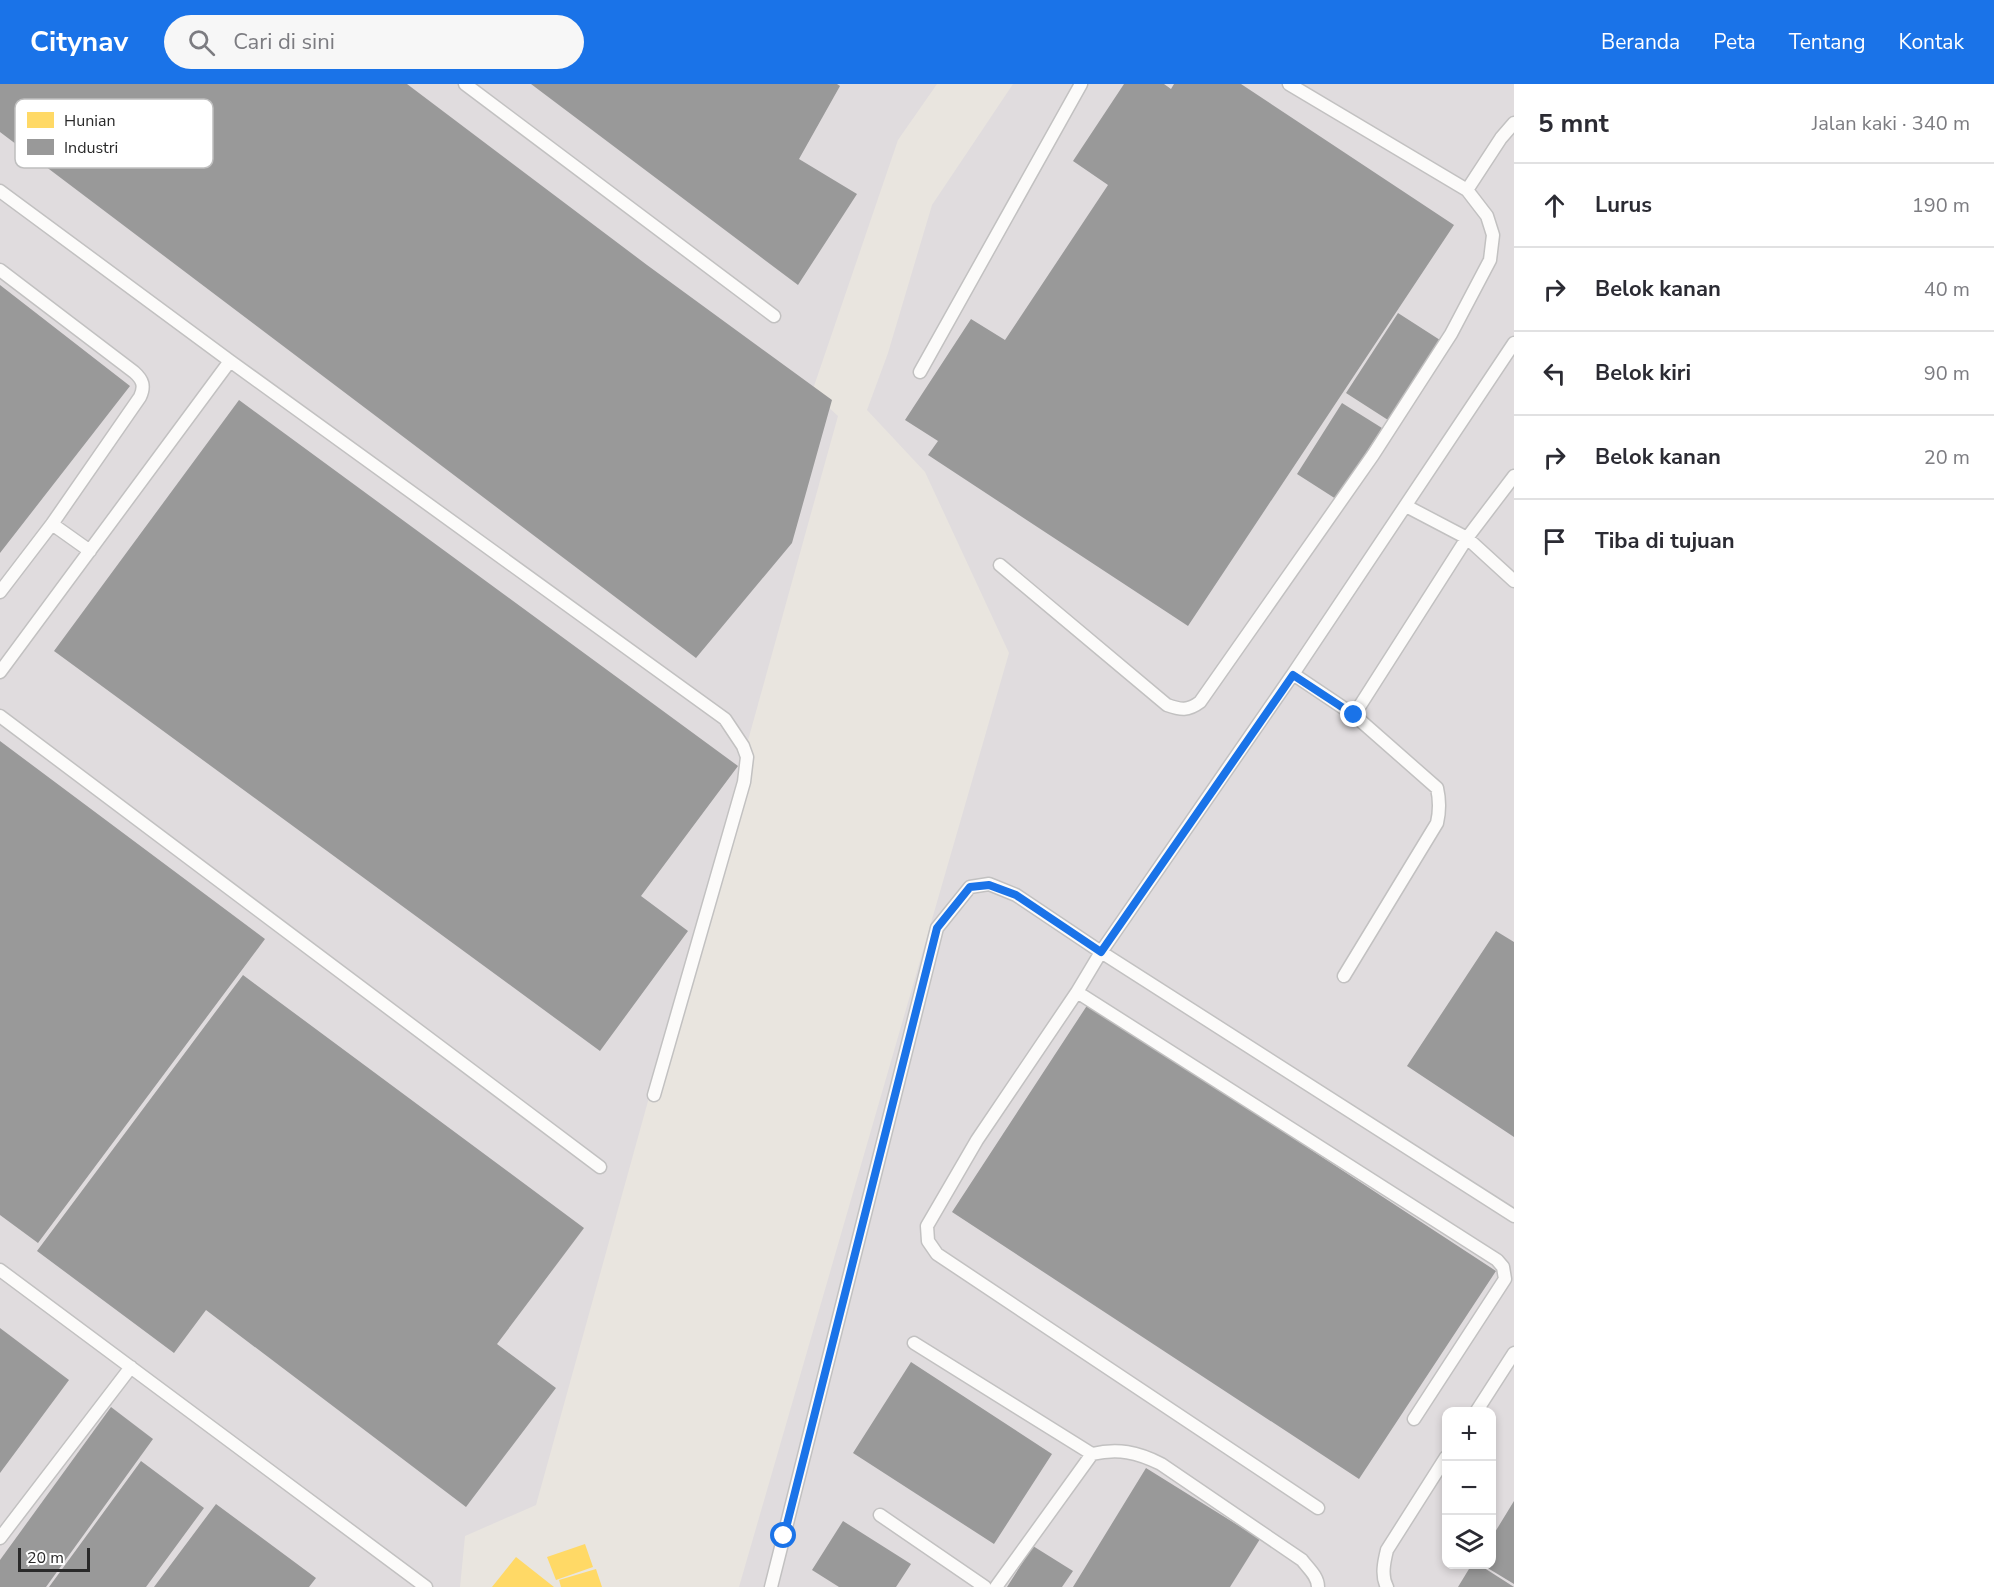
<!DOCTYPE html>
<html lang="id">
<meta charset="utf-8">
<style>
body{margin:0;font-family:"Nunito Sans",sans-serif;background:#f7f7f7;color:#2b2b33}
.controls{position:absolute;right:18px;bottom:18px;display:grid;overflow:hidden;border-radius:12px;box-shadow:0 3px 9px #0003}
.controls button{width:54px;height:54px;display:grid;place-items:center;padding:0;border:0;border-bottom:2px solid #e1e1e2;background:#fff;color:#2b2b33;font:30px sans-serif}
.scale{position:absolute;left:18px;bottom:15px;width:72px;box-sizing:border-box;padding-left:6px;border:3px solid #2a2a2a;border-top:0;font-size:16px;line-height:21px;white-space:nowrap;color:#2a2a2a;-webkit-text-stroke:4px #fff;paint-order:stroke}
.stop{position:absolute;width:18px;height:18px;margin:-14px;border:4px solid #1a73e8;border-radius:50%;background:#fff}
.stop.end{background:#1a73e8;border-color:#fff;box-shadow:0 2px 6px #0008}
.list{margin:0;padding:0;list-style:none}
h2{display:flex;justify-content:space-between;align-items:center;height:78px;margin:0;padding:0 24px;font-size:26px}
h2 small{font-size:20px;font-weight:400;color:#7c7c81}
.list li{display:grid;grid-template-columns:39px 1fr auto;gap:18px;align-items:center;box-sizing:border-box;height:84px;padding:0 24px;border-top:2px solid #e1e1e2}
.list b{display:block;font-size:22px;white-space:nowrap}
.list em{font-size:20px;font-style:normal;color:#7c7c81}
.icon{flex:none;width:33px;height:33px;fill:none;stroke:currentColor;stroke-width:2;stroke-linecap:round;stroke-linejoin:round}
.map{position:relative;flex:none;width:1514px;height:1503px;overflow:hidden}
header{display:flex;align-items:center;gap:36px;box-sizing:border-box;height:84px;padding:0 30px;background:#1a73e8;color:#fff}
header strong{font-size:28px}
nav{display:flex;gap:33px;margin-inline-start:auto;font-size:21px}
.search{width:420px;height:54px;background:#f7f7f7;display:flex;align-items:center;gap:15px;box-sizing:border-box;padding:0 21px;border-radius:33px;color:#7c7c81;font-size:22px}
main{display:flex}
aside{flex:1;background:#fff}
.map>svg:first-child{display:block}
</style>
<header>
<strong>Citynav</strong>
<div class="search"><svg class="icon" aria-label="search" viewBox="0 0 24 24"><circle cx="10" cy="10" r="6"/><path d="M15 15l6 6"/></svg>Cari di sini</div>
<nav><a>Beranda</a><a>Peta</a><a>Tentang</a><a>Kontak</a></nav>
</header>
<main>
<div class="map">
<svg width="1514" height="1503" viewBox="0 0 1514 1503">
<rect width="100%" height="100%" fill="#e9e5df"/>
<path fill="#e0dcde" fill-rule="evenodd" d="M0,0H937L898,56L812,308L838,332L536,1421L465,1452L460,1503H0Z
M1013,0H1514V1503H739L1009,569L925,388L867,326L888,269L932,121ZM1446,1328H1492V1480H1446Z"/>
<path fill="#ffd966" d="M585,1460L593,1483L556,1496L547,1473Z
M516,1473L554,1503H492Z
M596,1485L602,1503H561L559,1496Z"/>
<path fill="#999" d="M0,0H407L647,181L832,316L792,459L696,574L0,48Z
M531,0H837L840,2L799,75L857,110L798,201Z
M1124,0H1164L1171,5L1174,0H1241L1454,141L1188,542L928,371L938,357L905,336L971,235L1005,256L1108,101L1073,77Z
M0,201L130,302L0,469Z
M1398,229L1440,256L1388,336L1346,309Z
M239,316L738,682L641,812L688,847L600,967L54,567Z
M1342,319L1382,344L1336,415L1297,390Z
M0,657L265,855L38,1159L0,1131Z
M1496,847L1514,858V1053L1407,982Z
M243,891L584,1144L497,1260L556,1304L466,1423L206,1226L174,1269L37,1167Z
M1088,920L1496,1187L1359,1395L952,1128Z
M0,1244L69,1296L0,1389Z
M911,1278L1052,1370L994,1460L853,1369Z
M111,1323L153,1355L46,1503H0V1476Z
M141,1377L204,1424L146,1503H49Z
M1146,1384L1260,1455L1230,1503H1073Z
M1514,1417V1500L1481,1480H1492V1453Z
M216,1420L316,1494L309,1503H154Z
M843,1437L911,1480L896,1503H839L812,1486Z
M1033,1462L1073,1487L1062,1503H1007Z
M1472,1480H1478L1514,1503H1458Z"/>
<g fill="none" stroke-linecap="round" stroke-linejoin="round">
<g stroke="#c2c1c1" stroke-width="15">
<path id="lane" d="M465,0L774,232
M1289,0L1467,106
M0,107L230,277L725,635L743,662L747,673L744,698L654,1011
M0,186L134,288C143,296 145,302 140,313L52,440L0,508
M920,288L1081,0
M1406,422L1467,454L1514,392
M52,440L90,467
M1000,481L1167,621C1181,626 1188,627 1200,618L1373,371L1451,250L1490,176L1493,151L1487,132L1467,106L1501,54L1514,39
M0,588L230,277
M1293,590L1354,631L1437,704C1440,717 1440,726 1437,739L1344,892
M1354,631L1467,454L1514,497
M0,632L600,1083
M1077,908L977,1056L927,1142L928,1157L937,1170L1318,1424
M0,1186L426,1503
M914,1259L1092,1370
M1476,1328L1514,1269
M1414,1335L1505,1195L1503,1183L1497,1176L1077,908L1101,868L1514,1132
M880,1431L985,1503
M0,1454L131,1283
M771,1503L937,844L970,803L989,800L1016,811L1101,868L1293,590L1514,259
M996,1503L1092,1370C1118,1364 1137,1368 1161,1380L1302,1476C1308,1484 1318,1492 1318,1503
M1387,1503C1381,1492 1384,1478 1387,1466L1446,1373"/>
</g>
<use href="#lane" stroke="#fcfbfa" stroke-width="12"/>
</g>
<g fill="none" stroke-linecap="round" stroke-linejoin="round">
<path stroke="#1a73e8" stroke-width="8" d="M784,1452L937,844L970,803L989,801L1016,811L1101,868L1293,591L1354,631"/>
</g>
<rect x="15" y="15" width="198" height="69" rx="9" fill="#fff" stroke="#bfbfbf" stroke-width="1.5"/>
<rect x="27" y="28" width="27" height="16" fill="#ffd966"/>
<rect x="27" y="55" width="27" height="16" fill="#999"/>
<g font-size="16" fill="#2a2a2a">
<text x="64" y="42">Hunian</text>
<text x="64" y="69">Industri</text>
</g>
</svg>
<div class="controls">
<button>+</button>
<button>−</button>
<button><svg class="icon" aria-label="layers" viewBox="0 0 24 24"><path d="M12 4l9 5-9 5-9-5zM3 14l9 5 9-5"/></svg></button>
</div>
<div class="scale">20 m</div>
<div class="stop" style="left:784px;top:1452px"></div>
<div class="stop end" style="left:1354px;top:631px"></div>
</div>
<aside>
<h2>5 mnt<small>Jalan kaki · 340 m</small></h2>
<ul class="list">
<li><svg class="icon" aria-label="ahead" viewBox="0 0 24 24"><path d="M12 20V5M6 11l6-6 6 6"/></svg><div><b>Lurus</b></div><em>190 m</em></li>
<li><svg class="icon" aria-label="right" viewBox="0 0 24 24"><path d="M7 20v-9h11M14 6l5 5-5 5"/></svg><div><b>Belok kanan</b></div><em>40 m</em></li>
<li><svg class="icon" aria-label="left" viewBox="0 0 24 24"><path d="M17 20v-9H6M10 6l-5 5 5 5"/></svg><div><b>Belok kiri</b></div><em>90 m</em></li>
<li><svg class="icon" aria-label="right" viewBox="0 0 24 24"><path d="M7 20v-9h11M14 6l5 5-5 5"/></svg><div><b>Belok kanan</b></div><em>20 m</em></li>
<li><svg class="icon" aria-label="arrive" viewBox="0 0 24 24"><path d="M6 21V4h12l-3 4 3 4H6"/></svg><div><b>Tiba di tujuan</b></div></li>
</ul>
</aside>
</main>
